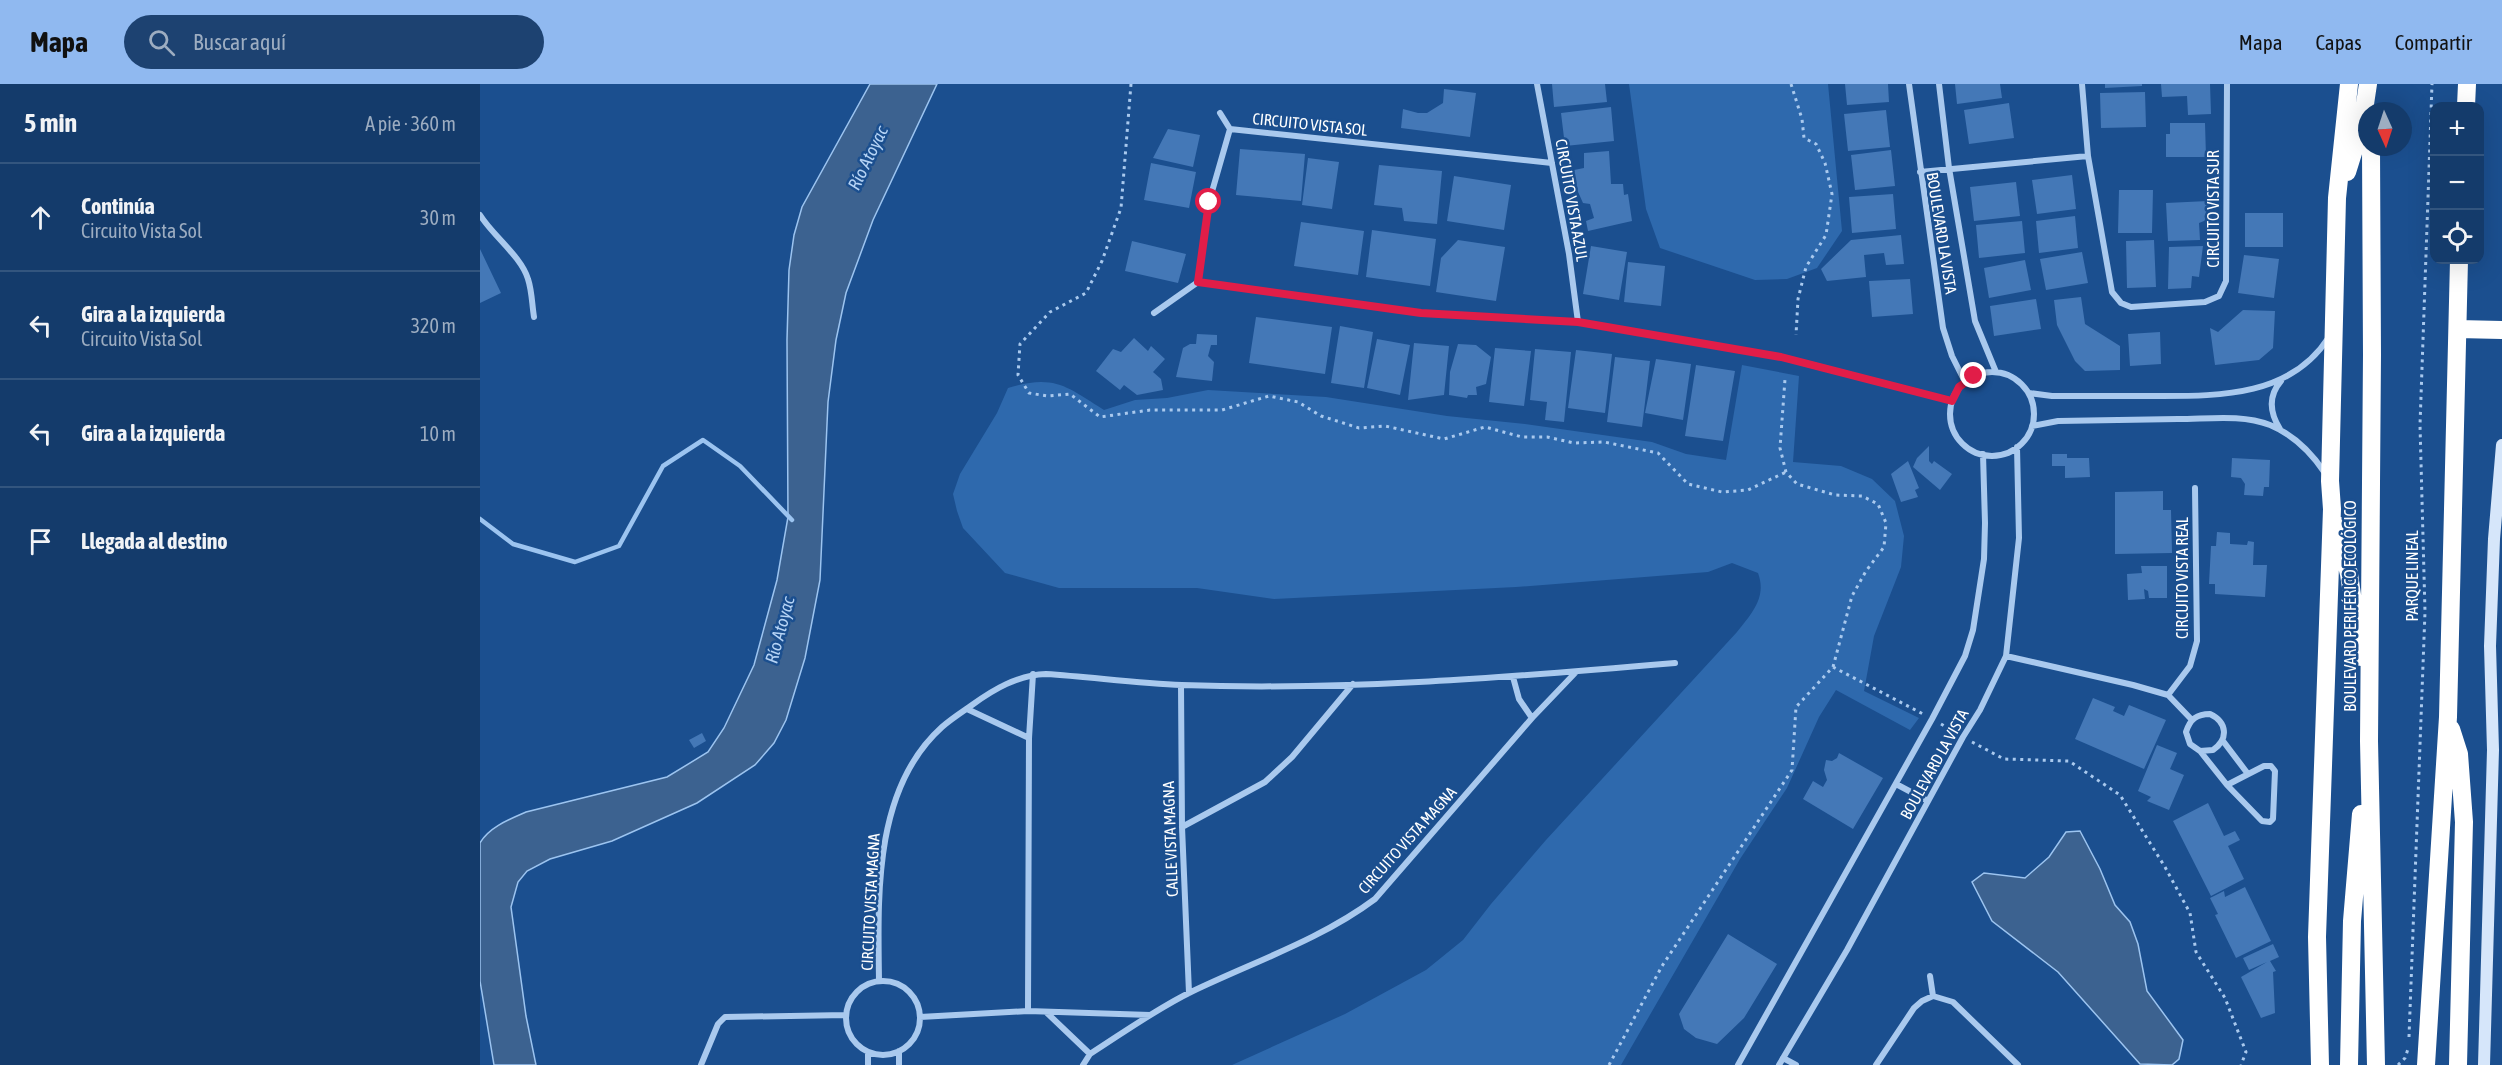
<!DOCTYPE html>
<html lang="es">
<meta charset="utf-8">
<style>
body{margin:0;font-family:"Asap Condensed",sans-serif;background:#1d4271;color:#f1f3f6}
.controls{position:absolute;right:18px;top:18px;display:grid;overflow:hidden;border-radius:12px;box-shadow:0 6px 24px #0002}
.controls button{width:54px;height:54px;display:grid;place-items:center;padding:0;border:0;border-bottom:2px solid #33557e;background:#143b6b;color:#f1f3f6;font:30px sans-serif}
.compass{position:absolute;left:1878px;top:18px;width:54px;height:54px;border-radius:50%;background:#143b6b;box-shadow:0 6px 24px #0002;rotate:177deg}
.stop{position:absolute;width:18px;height:18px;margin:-14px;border:4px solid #e11d48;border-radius:50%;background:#fff}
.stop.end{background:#e11d48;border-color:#fff;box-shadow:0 2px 6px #0008}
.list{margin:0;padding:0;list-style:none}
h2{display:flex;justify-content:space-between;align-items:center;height:78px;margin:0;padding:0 24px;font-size:26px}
h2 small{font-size:20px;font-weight:400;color:#9dadc1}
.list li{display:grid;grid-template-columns:39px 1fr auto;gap:18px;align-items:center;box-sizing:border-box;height:108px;padding:0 24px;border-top:2px solid #33557e}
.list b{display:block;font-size:22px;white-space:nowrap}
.list p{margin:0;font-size:20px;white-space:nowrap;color:#9dadc1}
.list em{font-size:20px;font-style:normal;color:#9dadc1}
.icon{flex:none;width:33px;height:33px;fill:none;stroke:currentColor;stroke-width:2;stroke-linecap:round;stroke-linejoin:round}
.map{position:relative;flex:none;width:2022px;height:981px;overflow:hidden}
header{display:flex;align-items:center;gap:36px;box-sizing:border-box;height:84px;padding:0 30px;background:#90b9f0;color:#111}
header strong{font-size:28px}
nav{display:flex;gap:33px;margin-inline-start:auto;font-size:21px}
.search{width:420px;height:54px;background:#1d4271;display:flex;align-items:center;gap:15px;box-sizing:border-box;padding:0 21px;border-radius:33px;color:#9dadc1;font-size:22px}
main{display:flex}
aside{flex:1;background:#143b6b}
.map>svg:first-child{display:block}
</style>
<header>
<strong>Mapa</strong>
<div class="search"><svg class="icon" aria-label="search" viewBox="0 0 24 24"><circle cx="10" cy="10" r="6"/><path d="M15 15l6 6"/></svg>Buscar aquí</div>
<nav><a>Mapa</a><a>Capas</a><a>Compartir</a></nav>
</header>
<main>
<aside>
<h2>5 min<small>A pie · 360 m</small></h2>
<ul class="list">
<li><svg class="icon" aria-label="ahead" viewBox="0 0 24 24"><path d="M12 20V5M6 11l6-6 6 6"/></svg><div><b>Continúa</b><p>Circuito Vista Sol</p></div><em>30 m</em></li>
<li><svg class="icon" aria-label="left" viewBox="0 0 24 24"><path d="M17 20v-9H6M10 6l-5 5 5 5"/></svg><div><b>Gira a la izquierda</b><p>Circuito Vista Sol</p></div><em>320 m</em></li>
<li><svg class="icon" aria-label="left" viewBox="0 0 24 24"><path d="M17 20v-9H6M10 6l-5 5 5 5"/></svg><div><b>Gira a la izquierda</b></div><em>10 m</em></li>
<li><svg class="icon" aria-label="arrive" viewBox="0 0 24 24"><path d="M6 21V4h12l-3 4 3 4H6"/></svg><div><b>Llegada al destino</b></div></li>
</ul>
</aside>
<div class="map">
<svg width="2022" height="981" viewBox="0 0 2022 981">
<rect width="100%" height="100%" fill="#1b4f8f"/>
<path fill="#2e69ad" d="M1149,0H1348L1362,147L1337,184L1307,195L1275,196L1180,164L1166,125Z
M1262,281L1319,292L1313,378L1361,382L1392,395L1415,417L1424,452L1421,483L1394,552L1384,607L1439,634L1430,646L1356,606L1339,633L1307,704L1260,775L1141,981H752L865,930L946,886L983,856L1011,820L1066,756L1257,548C1272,529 1287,513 1278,489L1252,479L1228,488L1036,503L794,515L717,504H579L525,489L483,444L477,427L473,410L480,390L517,329L528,304C574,290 586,302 624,326L655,316L687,314L728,306L846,313L967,332L1045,340L1172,358L1206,370L1246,376Z"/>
<path fill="#3c6290" stroke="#9cc4f0" stroke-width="1.5" d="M390,0H457L393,136L366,209L356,256L348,318L340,496L325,574L306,636L294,659L275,681L217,719L132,757L70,775L47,787L38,798L31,823L46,932L56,981H14L0,897V759C9,743 30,735 46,728L187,693L228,668L244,644L274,581L297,496L308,433L307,256L309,186L314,151L322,123Z
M1600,747L1620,785L1635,821L1650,838L1658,860L1667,907L1703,956L1699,975L1692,981L1660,980L1578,888L1512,837L1492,798L1504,789L1545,794L1569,773L1586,748Z"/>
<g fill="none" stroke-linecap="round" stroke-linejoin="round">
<path stroke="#9cc4f0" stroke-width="4.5" d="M0,435L33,460L95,478L139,462L183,382L223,356L260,382L312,436"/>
</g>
<path fill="#4478b7" d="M1072,0H1125L1127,18L1074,23Z
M1365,0H1408L1409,18L1367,21Z
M1475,0H1520L1522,14L1477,20Z
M1625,0H1662V2L1625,4Z
M1681,0H1730L1731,30L1708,31L1707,12L1682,13Z
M964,5L996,9L990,53L921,44L923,25L938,29H947L963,19Z
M1665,8L1666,43L1621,44L1620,9Z
M1529,19L1534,54L1489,60L1484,26Z
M1131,23L1134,57L1085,62L1081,29Z
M1406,26L1410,63L1368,67L1364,30Z
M1690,39H1725L1726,73H1686V50H1690Z
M688,45L720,51L713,83L673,74Z
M760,65L825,70L821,117L756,111Z
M1411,66L1415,102L1375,106L1371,71Z
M1129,67L1131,100H1143L1144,111L1148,110L1152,137L1108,147L1106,137L1114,134L1110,120L1103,119L1095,101L1094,86L1104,84V69Z
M828,74L859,78L852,125L822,121Z
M671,79L716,88L709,124L664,116Z
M899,81L962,87L957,140L924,137L922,124L894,121Z
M1592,91L1596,125L1557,130L1552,96Z
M974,92L1031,101L1024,146L967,137Z
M1536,98L1540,132L1494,137L1490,103Z
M1639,106H1673L1672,149H1638Z
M1413,110L1416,145L1372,149L1369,113Z
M1728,117L1729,135L1719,139L1720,156L1688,157L1686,119Z
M1765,129H1803V163H1765Z
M1595,132L1598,164L1559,169L1556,137Z
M1542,137L1545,169L1499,174L1496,141Z
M821,138L884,147L878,191L814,182Z
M892,146L956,155L950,202L886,193Z
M1421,151L1424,180L1406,181L1404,169L1384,171L1386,193L1347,197L1341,185L1371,156Z
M978,156L1025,163L1016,217L956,208L961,174Z
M1674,156L1676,203L1647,204L1646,157Z
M652,157L706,170L698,199L645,187Z
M1111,162L1147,168L1139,216L1103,210Z
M1723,162L1719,193L1712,192L1711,204L1688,205L1689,163Z
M0,165L21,209L0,219Z
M1602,168L1608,199L1566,206L1560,175Z
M1764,171L1799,175L1794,214L1758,209Z
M1545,176L1551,206L1509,214L1504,184Z
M1148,178L1185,182L1181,222L1144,218Z
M1430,195L1433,230L1392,233L1389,197Z
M1601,213L1605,240L1640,262V286L1605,287L1595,277L1577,241L1574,216Z
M1556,215L1561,245L1514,252L1510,222Z
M1763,226L1795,227L1793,264L1779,276L1735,281L1730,244L1738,248Z
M776,233L852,243L845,290L769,279Z
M860,242L893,248L884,304L851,299Z
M1680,248L1681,280L1650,282L1648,250Z
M717,250L737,251V261H731L728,272L734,278L732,297L696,293L703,264L710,260H716Z
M654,254L668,267L671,262L685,275L673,288L681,295L683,306L657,311L644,301L640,306L616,287L633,265L641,268Z
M897,255L930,261L920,311L887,304Z
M934,259L969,262L964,311L928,316Z
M978,260L996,261L1011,273L1006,300L996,303L997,311H988L987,314L969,311L970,288Z
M1015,264L1051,267L1044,322L1009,318Z
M1055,265L1091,268L1084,338L1065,336L1067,318L1050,316Z
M1096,266L1132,270L1125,329L1088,324Z
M1135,273L1170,277L1162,343L1127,338Z
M1176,275L1211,280L1203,336L1165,329Z
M1216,281L1255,287L1243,357L1205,352Z
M1449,362V377L1452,380L1454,377L1472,390L1460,406L1433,383L1437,374Z
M1572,370H1587V374H1609L1610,393L1585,394V382H1572Z
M1752,374L1790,376L1789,403H1784L1783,412L1764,411L1765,400L1761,394L1751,393Z
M1428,377L1439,404L1435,406L1438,413L1421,418L1411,390Z
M1683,407V426H1691L1692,469L1635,470V408Z
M1737,448L1750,449V460L1767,461L1768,457L1774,458L1773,481H1787L1785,513L1735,510V500H1729L1731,462H1736Z
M1661,482H1687V514H1669L1668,507L1664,505L1665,515L1648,516L1647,490L1662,489Z
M1613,614L1635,623L1633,627L1644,632L1649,621L1686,636L1664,685L1595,655Z
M222,649L226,657L214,664L209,656Z
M1677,661L1697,669L1690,685L1704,691L1689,726L1667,717L1671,713L1658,707Z
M1359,669L1403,694L1373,745L1323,715L1333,697L1343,703L1347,696L1344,686L1346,676L1352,677L1357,674Z
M1728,719L1744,752L1755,747L1760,756L1748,762L1764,795L1731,812L1693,737Z
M1765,803L1791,857L1756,874L1735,831L1738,830L1730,814L1744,807L1745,813Z
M1248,850L1297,880L1264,934L1237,960L1216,954L1204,945L1199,930Z
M1793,860L1799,873L1790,877L1796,887L1793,888L1795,929L1781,934L1761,893L1787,878L1769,886L1763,874Z"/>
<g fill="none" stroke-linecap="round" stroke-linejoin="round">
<path stroke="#a9c9ee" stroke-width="3" stroke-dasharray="3 4.5" stroke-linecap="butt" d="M651,0L641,124L622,177L606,209L570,228L540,260L538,291L549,309L567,312L590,310L620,333L670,326H742L789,312L818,318L841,332L879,344L905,342L964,355L1005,343L1042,353H1067L1094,359L1124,358L1178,369L1208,400L1242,408L1268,406L1306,388
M1311,0L1322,35L1324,54L1336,60L1345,79L1352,110L1346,151L1326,183L1318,215L1316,251
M1353,583L1445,631
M1461,640L1476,649
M1492,658L1524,675L1589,677L1640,711L1685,783L1710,829L1716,868L1745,914L1766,968L1761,981
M1929,953L1945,528L1940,341L1952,0
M1129,981L1182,882L1312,686L1316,623L1353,583L1372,512L1386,487L1404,463L1406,439L1398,420L1382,412L1355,411L1317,400L1306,388L1300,364L1305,295
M1918,981L1925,974L1929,962"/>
<path stroke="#a9c9ee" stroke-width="6" d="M1057,0L1089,170L1098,238
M1429,0L1463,244L1472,272L1485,298
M1459,0L1469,84L1495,237L1516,288
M1602,0L1608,72L1632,208L1641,219L1651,223L1725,218L1739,212L1746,197L1747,0
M740,29L750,45
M750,45L1072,79
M1440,88L1608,72
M0,131C13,152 41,172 48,195C52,207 52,221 54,233
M718,198L941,229L1098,238L1301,273L1472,317
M718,198L729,118L750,45
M674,229L718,198
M1470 330a42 42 0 1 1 84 0a42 42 0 1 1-84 0Z
M1549,309L1572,312C1606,312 1640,312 1674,312C1737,312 1810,314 1849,253
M1552,342L1578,337C1618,336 1658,336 1698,335C1728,335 1762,330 1790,341C1814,351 1831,368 1845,389
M1800,345C1790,329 1788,312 1801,297
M1526,572L1653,601L1688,611L1712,636
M1033,593L1039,615L1052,634
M701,601L702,743L709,909
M1688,611L1710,582L1717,557L1715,404
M487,625L549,654
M1743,657L1768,690
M1720,667L1733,666C1749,655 1747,638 1730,630C1717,630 1710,635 1706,648L1710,660L1720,667L1747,701L1782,737L1790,738L1793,735L1795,687L1791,682H1784L1747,701
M1416,700L1448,717
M702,743L785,698L812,673L873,600
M1450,892L1453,912
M399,897C398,813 393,705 462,643C471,635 482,628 492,621C514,605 538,591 566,590C611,593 657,599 702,601C866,607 1032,593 1195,579
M366 934a37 37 0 1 1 74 0a37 37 0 1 1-74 0Z
M548,927L549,654L553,590
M566,928L610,970
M440,933L548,927L670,931
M419,967V981
M1303,974L1316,981
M221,981L238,940L245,933L366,931
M388,981V968
M603,981L610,970C643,949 676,925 711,908C773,878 840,856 895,815L1052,634L1096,588
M1258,981L1452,635L1485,572L1493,546L1504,475L1505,439L1503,370
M1299,981L1367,866L1483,653L1500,626L1526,572L1539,454L1537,363
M1396,981L1434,924L1442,917L1453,912L1473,918L1538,981"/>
<path stroke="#d6e6fa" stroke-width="12" d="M2004,981L2013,666L2010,562L2014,455L2022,361"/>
<path stroke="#fff" stroke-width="18" d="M1986,22L1987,0
M1891,63L1892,271L1889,657L1896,981
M1867,88L1882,40L1888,0
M1978,245L2022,246
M1857,441L1869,490L1881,573
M1971,645L1979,670L1984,738L1978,981
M1840,981L1837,853L1852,425L1850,397L1857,114L1869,0
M1869,981L1872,837L1881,730
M1946,981L1968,633L1979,176"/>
</g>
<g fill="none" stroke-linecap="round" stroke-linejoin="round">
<path stroke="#e11d48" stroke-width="8" d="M729,118L718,198L941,229L1098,238L1301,273L1472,317L1479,303L1494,292"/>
</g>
<g text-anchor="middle" stroke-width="5" stroke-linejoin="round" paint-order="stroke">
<g font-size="16" fill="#fff" stroke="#1b4f8f">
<text transform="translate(830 40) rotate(6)" y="6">CIRCUITO VISTA SOL</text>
<text transform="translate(1092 116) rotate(80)" y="6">CIRCUITO VISTA AZUL</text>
<text transform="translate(1733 125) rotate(-90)" y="6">CIRCUITO VISTA SUR</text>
<text transform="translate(1462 149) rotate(81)" y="6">BOULEVARD LA VISTA</text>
<text transform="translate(1932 492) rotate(-90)" y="6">PARQUE LINEAL</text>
<text transform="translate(1702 494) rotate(-90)" y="6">CIRCUITO VISTA REAL</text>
<text transform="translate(1870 522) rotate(-90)" y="6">BOULEVARD PERIFÉRICO ECOLÓGICO</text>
<text transform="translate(1454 680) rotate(-61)" y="6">BOULEVARD LA VISTA</text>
<text transform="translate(690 755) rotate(-92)" y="6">CALLE VISTA MAGNA</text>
<text transform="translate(927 756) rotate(-48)" y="6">CIRCUITO VISTA MAGNA</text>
<text transform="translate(390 818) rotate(-87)" y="6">CIRCUITO VISTA MAGNA</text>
</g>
<g font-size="18" font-style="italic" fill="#b5d3f5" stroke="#1b4f8f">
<text transform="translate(388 74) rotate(-64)" y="6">Río Atoyac</text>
<text transform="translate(300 546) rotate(-75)" y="6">Río Atoyac</text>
</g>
</g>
</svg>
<div class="controls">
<button>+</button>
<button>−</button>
<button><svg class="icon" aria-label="locate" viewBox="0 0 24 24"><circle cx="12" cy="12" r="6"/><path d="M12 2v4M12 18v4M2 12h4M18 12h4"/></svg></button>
</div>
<svg class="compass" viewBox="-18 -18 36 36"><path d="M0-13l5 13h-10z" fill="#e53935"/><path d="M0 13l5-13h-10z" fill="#9dadc1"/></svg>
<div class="stop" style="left:729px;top:118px"></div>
<div class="stop end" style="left:1494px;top:292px"></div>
</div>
</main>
